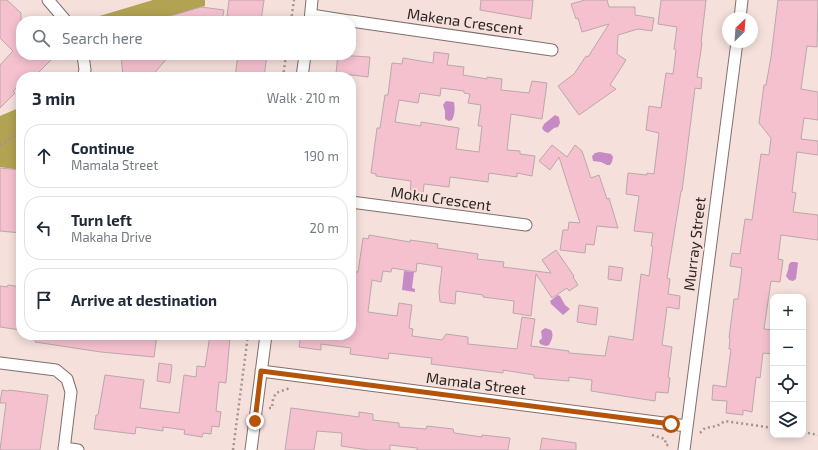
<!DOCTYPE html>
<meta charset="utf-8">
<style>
body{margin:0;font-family:"Exo 2",sans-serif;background:#f6f6f7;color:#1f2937}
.controls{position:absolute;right:12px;bottom:12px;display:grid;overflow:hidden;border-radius:8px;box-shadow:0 2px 10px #0003}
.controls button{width:36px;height:36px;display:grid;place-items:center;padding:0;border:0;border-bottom:1px solid #e0e1e3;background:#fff;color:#1f2937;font:20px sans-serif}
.compass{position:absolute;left:722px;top:12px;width:36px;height:36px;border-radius:50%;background:#fff;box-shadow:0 2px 10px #0003;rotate:25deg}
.stop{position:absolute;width:12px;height:12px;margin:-9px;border:3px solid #b45309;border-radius:50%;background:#fff}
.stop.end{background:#b45309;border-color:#fff;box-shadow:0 1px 4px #0008}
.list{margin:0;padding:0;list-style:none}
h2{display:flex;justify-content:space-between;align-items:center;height:52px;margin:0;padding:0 16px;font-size:17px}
h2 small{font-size:13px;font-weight:400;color:#747a83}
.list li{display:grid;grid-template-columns:26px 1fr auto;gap:12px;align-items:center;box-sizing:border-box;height:64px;margin:0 8px 8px;padding:0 8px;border:1px solid #e0e1e3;border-radius:16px}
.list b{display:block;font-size:15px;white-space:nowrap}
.list p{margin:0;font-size:13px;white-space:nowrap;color:#747a83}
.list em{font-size:13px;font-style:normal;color:#747a83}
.icon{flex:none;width:22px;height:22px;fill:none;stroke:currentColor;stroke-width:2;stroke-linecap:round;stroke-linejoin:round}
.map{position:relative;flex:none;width:818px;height:450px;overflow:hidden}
.search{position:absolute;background:#fff;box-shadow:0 2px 10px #0003;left:16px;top:16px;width:340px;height:44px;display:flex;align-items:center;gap:10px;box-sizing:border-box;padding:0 14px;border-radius:16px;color:#747a83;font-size:15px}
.panel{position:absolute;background:#fff;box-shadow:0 2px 10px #0003;left:16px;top:72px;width:340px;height:268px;border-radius:16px}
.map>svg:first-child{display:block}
</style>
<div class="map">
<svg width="818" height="450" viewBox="0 0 818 450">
<rect width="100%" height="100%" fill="#f5e0db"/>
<path fill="#b1a352" d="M153,0H205V6L155,21H88L86,20Z
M21,107V170L0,167V116Z"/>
<path fill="#c68bc4" d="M446,101L454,102C455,109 455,114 452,120L449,121L445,119V111L443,105Z
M555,115L559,117L560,123L558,127L554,128L548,133L544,131L542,128L544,124Z
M600,152L611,154L613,157L612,162L610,165H607L601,162L593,161L592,156L595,153Z
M791,262H796L798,263L796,279L793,281L789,280L786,276L788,270L789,264Z
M404,271L414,272L412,288L415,289V292L402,290Z
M558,295L560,296L565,305L570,309L563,315L551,304L550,301Z
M545,328L551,330C554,334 552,340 549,345L546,346L540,344L539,341L542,338L541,331Z"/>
<path fill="#f5c1cf" stroke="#bba7ac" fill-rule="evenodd" d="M0,0H7L21,13V55H56L34,77H21V84L13,91L15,93L0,108V65L13,51L0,38Z
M229,0H264L261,21L227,16Z
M481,0H533L531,19L480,10Z
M585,0H607L609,7H635V15L654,18L652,31L638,29L618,35L617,54L626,60L610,85L616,89L579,115L558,86L574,74L586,56L588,57L609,24L582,32L578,18L576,19L571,4Z
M661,0H706L701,43H702L697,77L702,78L701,89L695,88L682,191H681L667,278L670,279L668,294L680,296L679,309L667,307L662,345L672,347L668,377L670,378L668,393L656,392L655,401L591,391L592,380L569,377V381L534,378V375L503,370V373L431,364L432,358L389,353L388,359L373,357L350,354L351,348L321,344V350L299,347L301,335H351V272H358L363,238L368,239L369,235L410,242V240L438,244L437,248L478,254L477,259L504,262L503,267L551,273L542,260L556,250L574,276L573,277L578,285L569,291L567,288L552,298L536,274L531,316L513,313L514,301L483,297V295L456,291L455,304L440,302L439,292L442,267L417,263L416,272L392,268L391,272L383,271L381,282L372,280L368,312L397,316L399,303L412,305L409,328L413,329L412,336L442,340L446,334L468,337V344L517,349L522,317L535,319L531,346L569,351V353L605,356L609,336L633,340L641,274L649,276L653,247L651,246L653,233L634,231L639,196L626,194L628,173L647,175V173L654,174L659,133L646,130L649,106L661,108L666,73L673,74L676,50L674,49L677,27L658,24Z
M778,0H818L817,47L807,46L801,89L818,92V120L804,118L801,139L818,141V155L797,152L792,192L796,193L793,212L818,215V240L781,235L778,259L783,260L780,282L771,281L764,329L773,330V354L763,353L760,378L756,377L752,412L743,410V415L726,413L727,401L712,400L713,385L726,387L731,349H729L730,338H729L734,299H738L742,268L730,266L732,253L740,254L745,219L752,220L761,154L769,155L771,138L759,123L764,85H766L771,57Z
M201,7L224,10L222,21H165L164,18Z
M434,52L449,54L447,65L464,67L463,75L487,79V77L502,79L501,90L529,93L532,81L547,83L542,119L511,114L507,150L520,151V154L535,156L532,176L517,173V177L489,173L488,182L450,177L449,187L424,184L423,195L410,194L411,181L376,176V174L371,173L377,128H380L385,95H388L392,63L402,64L403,58L433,63ZM441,88L464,91V93L470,94L468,103L481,105L478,126H482L479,152L456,149L459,128L421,122V126L395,122L399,100L418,103L420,93L440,96Z
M121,55H170L151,77H123Z
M238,55H267L264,77H235Z
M338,55L370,57L368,77L336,73Z
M552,145L567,157L575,145L582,151L591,178L599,175L607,199L609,198L618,228L597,226L594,245L586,244L585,253L560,250L563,230H568L569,222L580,223L559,157L550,170L539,161Z
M0,168L21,170L19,202H21V233L0,231Z
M609,266L623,268L621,281L608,279Z
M8,285L21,287V330L0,327V286L7,287Z
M579,305L598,308L596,325L577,322Z
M36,335H157L154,357L101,352L35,342Z
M210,335L230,337L226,383L219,382L216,411L221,412L219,427L212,426L211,434L203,433L202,437L184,434L185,430L163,427V431L136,427L135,434L94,429L96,415H98L105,375L144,380L140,408L179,413L184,375L196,377L197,366L205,367Z
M159,363L172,365L170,383L157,381Z
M2,390L8,391L9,390L48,395L40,450H0L6,403H0Z
M291,408L359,417V412L373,414V420L399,423V427L426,429L427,426L453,429L454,433L482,437V435L510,438L508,450H417V448L390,445V450H368L341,446L342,433L317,431L314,450H285Z
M542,438L576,443V450H540Z"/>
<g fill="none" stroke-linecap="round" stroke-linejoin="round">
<g stroke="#816e6a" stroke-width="13">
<path id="minor" d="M48,0L66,21
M311,15L349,21
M740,18L742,0
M310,21L312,0
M351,21L552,50
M83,55L85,70L83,77
M302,77L305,55
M351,202L526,225
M0,363L56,370L67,379L71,392L64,450
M261,371L687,426
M64,448L78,450
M251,450L266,335
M684,450L737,42"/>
</g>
<path stroke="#a39490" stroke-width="2.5" stroke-dasharray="2 3" stroke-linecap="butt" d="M291,21L294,0
M283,77L286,55
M0,145L21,132
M269,408H272L273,399L276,393L290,388
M803,432L818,435
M700,433L705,428L717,426L725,421L773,428
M652,435L665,439L666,445H670
M233,450L248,335"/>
<use href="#minor" stroke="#fff" stroke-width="11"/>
</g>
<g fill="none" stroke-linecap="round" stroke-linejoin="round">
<path stroke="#b45309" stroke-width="5" d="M255,421L261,371L671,424"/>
</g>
<g text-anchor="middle" stroke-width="4" stroke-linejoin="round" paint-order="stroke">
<g font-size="15" fill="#2c2523" stroke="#f5e0db">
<text transform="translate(465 22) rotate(8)" y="5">Makena Crescent</text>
<text transform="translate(441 199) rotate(8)" y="5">Moku Crescent</text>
<text transform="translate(695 244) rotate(-83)" y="5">Murray Street</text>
<text transform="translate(476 384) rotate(7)" y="5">Mamala Street</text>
</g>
</g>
</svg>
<div class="controls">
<button>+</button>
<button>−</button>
<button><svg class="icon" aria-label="locate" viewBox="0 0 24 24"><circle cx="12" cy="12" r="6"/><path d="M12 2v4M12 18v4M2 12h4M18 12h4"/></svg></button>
<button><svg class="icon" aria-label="layers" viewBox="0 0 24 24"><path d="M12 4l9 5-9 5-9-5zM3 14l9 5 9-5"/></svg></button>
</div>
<svg class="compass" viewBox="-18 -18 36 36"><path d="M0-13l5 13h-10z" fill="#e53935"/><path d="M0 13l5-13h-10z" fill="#747a83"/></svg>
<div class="stop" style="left:671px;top:424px"></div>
<div class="stop end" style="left:255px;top:421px"></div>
<div class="search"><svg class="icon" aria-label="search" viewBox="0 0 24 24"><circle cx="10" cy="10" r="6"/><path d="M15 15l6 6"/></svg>Search here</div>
<section class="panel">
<h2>3 min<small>Walk · 210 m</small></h2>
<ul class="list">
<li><svg class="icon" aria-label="ahead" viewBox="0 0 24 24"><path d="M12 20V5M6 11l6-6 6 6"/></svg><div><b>Continue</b><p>Mamala Street</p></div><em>190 m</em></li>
<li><svg class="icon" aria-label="left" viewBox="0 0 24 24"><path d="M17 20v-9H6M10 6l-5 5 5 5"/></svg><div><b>Turn left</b><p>Makaha Drive</p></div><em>20 m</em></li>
<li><svg class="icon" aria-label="arrive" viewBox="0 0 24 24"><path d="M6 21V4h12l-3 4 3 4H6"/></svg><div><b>Arrive at destination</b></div></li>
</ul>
</section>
</div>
